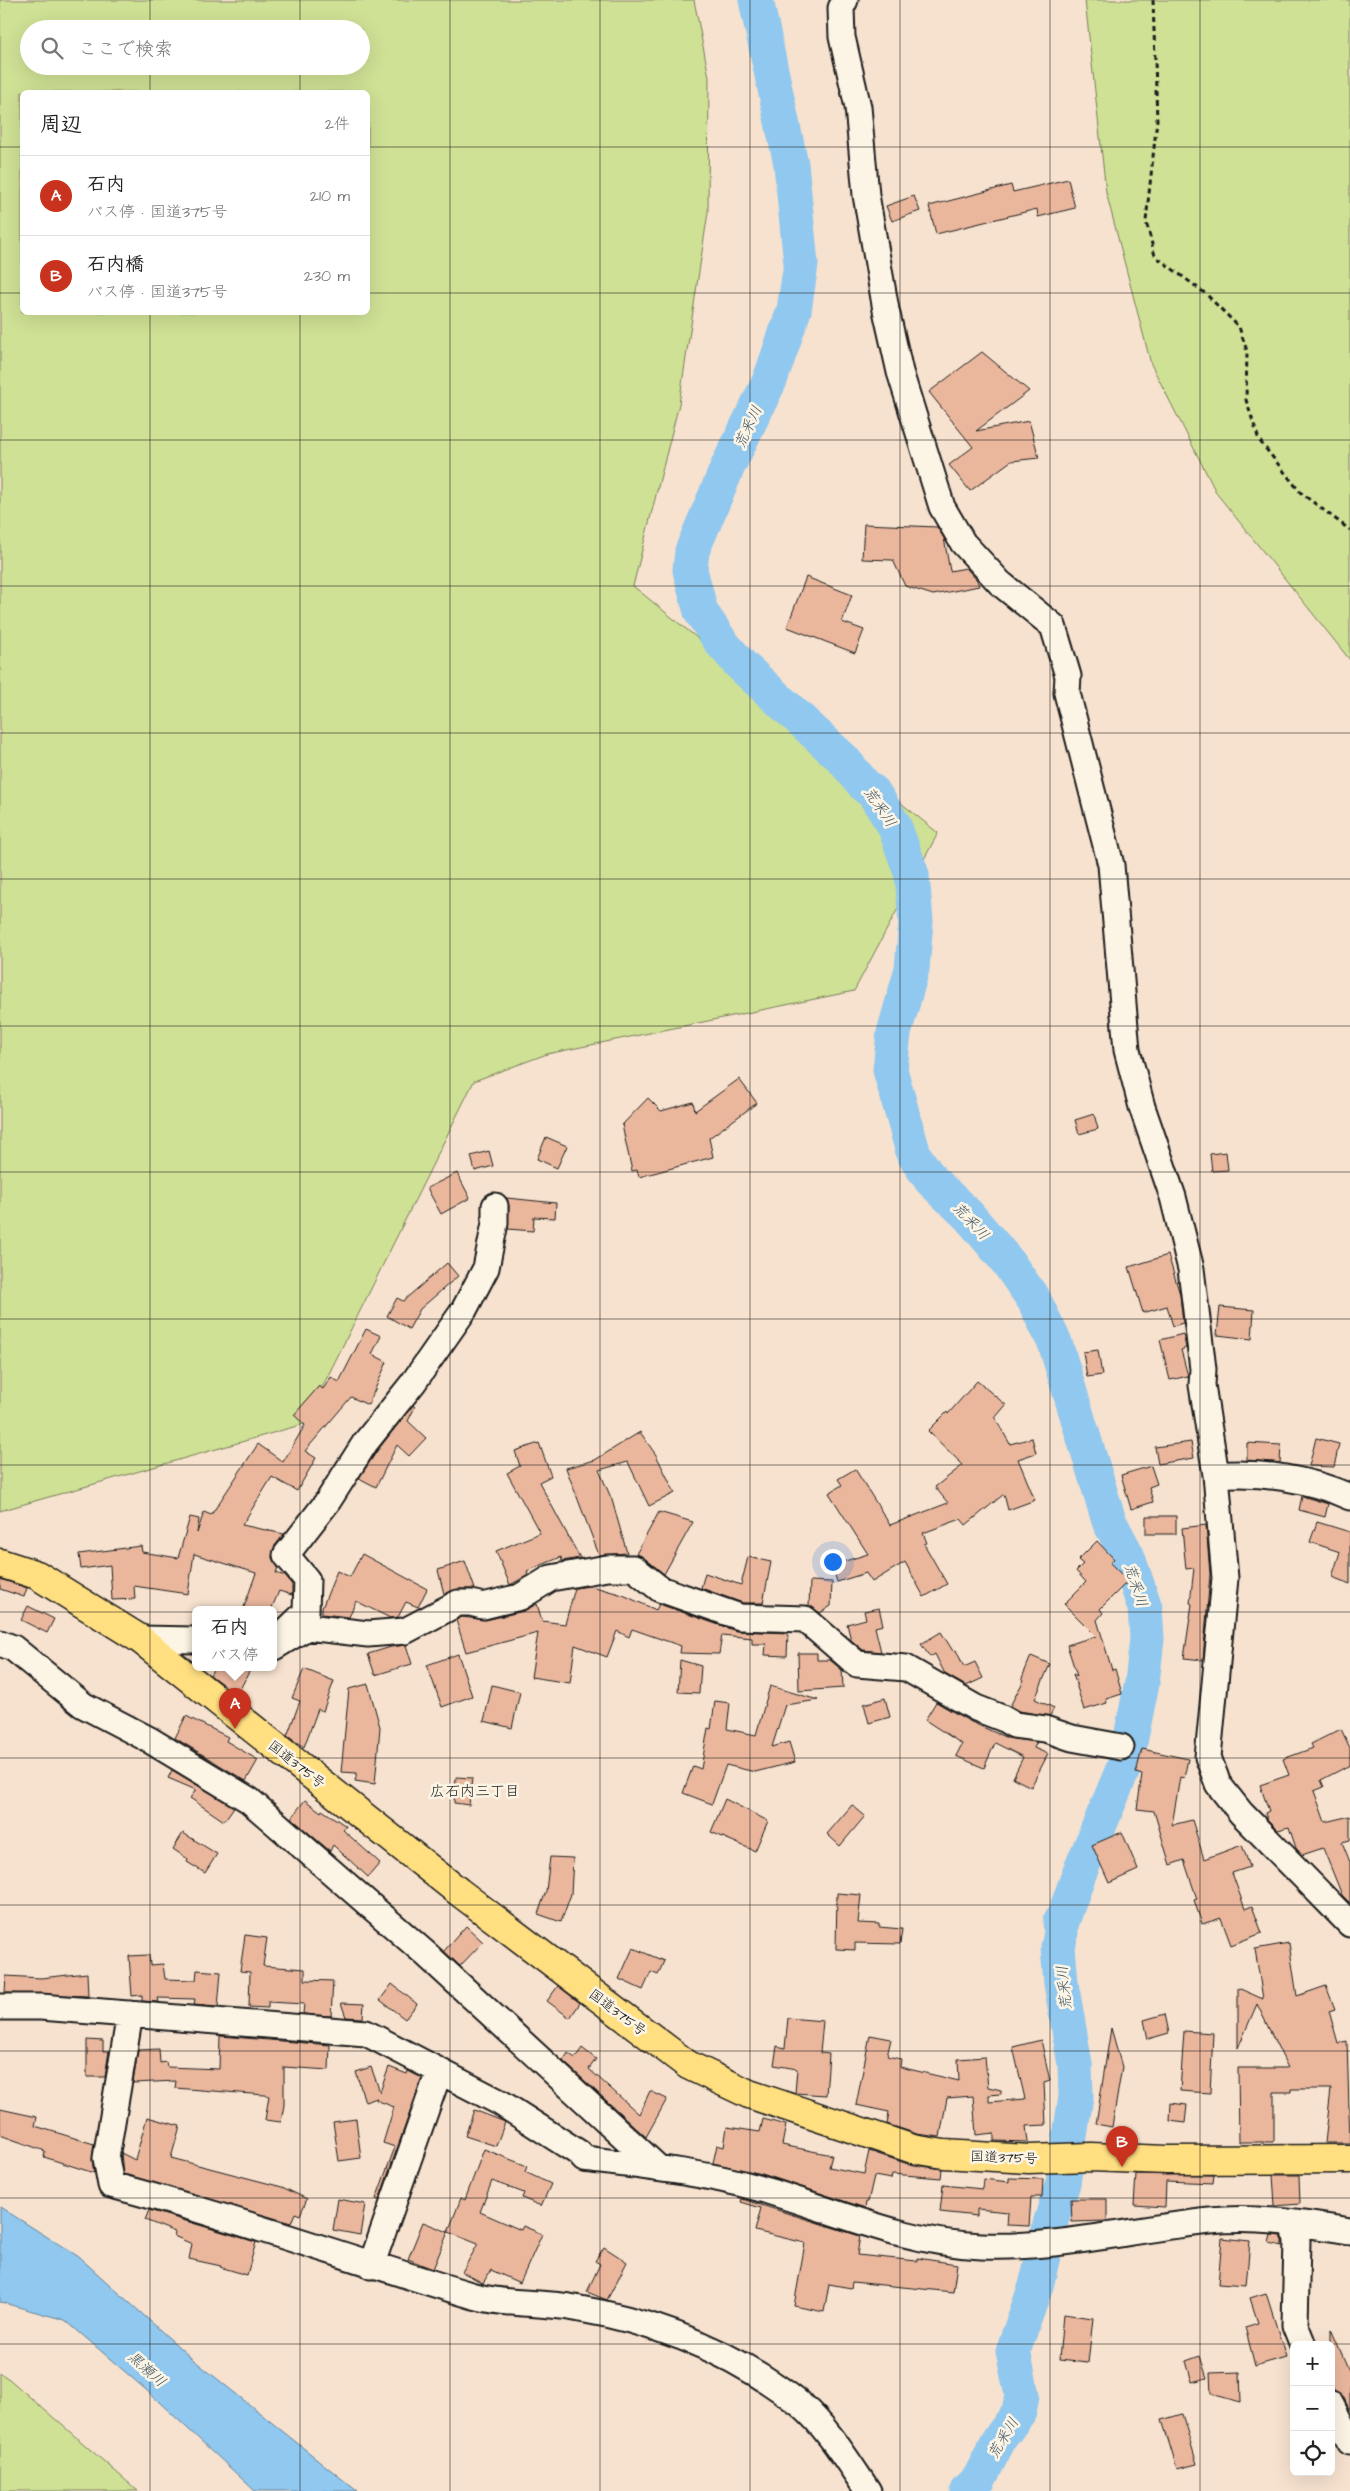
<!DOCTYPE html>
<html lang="ja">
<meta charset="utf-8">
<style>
body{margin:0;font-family:"Architects Daughter","Klee One",sans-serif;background:#f2f2f2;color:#222}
.controls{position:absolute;right:15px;bottom:15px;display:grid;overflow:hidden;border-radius:8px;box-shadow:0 5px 20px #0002}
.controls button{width:45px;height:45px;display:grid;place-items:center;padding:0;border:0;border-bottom:1px solid #e0e0e0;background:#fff;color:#222;font:25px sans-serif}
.you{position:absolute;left:832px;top:1561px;width:18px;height:18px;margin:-12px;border:4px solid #fff;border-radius:50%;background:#1a73e8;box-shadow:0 0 0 8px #1a73e833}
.badge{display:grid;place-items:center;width:32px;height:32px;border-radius:50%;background:#c8321e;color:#fff;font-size:16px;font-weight:700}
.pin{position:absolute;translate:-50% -41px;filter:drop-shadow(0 1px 2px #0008)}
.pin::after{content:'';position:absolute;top:26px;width:18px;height:15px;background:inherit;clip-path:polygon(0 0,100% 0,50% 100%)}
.popup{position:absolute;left:192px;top:1606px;width:85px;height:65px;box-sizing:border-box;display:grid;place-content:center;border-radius:8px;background:#fff;filter:drop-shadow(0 1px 4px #0005);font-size:16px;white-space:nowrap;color:#767676}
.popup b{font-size:19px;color:#222}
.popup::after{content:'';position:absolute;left:50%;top:100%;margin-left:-10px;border:10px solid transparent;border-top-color:#fff}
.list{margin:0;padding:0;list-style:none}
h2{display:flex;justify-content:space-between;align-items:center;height:65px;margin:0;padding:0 20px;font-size:21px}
h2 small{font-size:16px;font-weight:400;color:#767676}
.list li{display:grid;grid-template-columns:32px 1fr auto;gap:15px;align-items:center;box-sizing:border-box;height:80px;padding:0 20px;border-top:1px solid #e0e0e0}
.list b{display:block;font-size:19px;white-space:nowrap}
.list p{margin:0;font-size:16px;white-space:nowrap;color:#767676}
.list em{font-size:16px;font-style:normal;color:#767676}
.icon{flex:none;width:28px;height:28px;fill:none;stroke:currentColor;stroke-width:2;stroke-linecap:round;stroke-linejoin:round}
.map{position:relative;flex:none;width:1350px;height:2491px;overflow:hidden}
.search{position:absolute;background:#fff;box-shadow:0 5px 20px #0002;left:20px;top:20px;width:350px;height:55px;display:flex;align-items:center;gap:12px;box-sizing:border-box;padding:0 18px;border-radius:28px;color:#767676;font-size:19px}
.panel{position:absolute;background:#fff;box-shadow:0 5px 20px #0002;left:20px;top:90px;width:350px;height:225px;border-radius:8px}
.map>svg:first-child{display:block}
</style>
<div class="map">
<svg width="1350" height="2491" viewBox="0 0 1350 2491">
<rect width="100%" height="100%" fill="#f7e2cf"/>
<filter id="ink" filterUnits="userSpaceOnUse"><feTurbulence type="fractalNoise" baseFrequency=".02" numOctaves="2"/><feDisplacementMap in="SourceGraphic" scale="10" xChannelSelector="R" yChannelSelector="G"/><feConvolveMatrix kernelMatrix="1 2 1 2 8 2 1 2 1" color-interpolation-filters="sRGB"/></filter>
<g filter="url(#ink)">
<path fill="#cfe195" stroke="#767e58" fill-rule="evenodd" d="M0,0H694L709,77L708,212L679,404L633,586L938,833L854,991L547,1054L474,1081L304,1424L0,1511ZM29,29H361V66H29ZM22,92H368V312H22Z
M1085,0H1350V660L1217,494L1151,364L1106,192Z
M0,2373L9,2379L138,2491H0Z"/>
<path fill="#90c8ef" stroke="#62839b" d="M0,2207L79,2257L190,2357L357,2491H255L145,2389L65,2320L0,2302Z"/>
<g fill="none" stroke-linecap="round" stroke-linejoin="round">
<path stroke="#90c8ef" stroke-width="35" d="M756,0L791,164L801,264L794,310L770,380L728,466L692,551L690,570L701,612L721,642L741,665L842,758L866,787L873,792L894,825L912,875L916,921L912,969L894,1033L890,1070L914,1155L931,1180L969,1216L1007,1261L1034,1300L1055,1343L1109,1521L1127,1555L1145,1608L1147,1639L1142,1683L1126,1762L1079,1874L1062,1922L1060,1921L1061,1932L1058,1948L1061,1983L1075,2064L1076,2096L1063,2183L1051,2221L1036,2286L1013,2351L1022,2395L1019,2412L1000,2438L979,2479L967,2491"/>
</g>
<path fill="#eab79d" stroke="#1c1c1c" d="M1068,179L1075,208L1038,217L1037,209L936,234L929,206L1011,185L1013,192Z
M914,196L920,211L892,221L886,206Z
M982,352L1029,391L976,431L1029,421L1039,458L1011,461L970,491L949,465L973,447L929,392Z
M864,524L937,527L944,538L950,571L966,568L977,580L979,586L933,595L905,586L893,560L862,559Z
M806,577L852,595L842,622L864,630L855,653L787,627Z
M739,1079L757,1103L709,1138L713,1157L639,1177L637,1170L632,1171L622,1125L648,1098L661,1111L693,1102L695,1111Z
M1094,1114L1098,1129L1079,1134L1075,1120Z
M546,1137L567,1146L557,1168L537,1159Z
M489,1151L493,1166L475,1171L471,1156Z
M1226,1152L1228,1170L1212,1171L1210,1154Z
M457,1173L470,1198L441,1214L427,1188Z
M507,1198L556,1203L555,1218L534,1217L533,1231L508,1229L509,1206Z
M1168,1255L1180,1294L1183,1323L1173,1326L1167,1306L1143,1313L1129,1267Z
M447,1263L458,1276L420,1309L409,1329L387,1316L397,1298L403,1301Z
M1220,1307L1254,1310L1252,1339L1217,1335Z
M366,1329L381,1336L372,1354L387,1362L368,1405L351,1397L305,1451L316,1458L297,1491L272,1477L242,1525L284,1534L274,1547L272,1558L278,1567L276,1573L285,1576L292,1585V1595L279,1591L271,1610H243L256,1573L194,1554L188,1594L134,1586L135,1599L112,1600L110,1565L81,1569L79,1554L141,1546L142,1552L178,1558L190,1517L199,1519L197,1533L204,1512L211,1515L258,1444L283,1462L305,1425L294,1415L319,1386L323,1389L331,1377L339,1382Z
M1183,1334L1186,1348L1181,1350L1188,1376L1170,1380L1160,1340Z
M1098,1350L1102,1375L1087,1377L1083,1352Z
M977,1381L1006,1405L995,1418L1010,1444L1032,1438L1036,1453L1018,1459L1035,1500L1008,1510L1004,1494L966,1525L961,1519L923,1533L927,1543L924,1544L947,1584L924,1597L905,1562L872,1582L866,1573L837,1582L832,1565L868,1554L829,1493L842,1485L838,1479L855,1469L890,1525L948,1503L935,1487L963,1465L928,1431L947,1412L948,1414Z
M413,1405L415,1407L408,1421L426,1438L409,1456L397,1445L376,1487L359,1478L377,1451Z
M640,1432L656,1455L675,1493L649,1506L628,1462L599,1470L612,1500L627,1553L599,1555L566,1468L595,1460Z
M1316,1438L1339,1444L1334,1467L1309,1466Z
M1191,1442L1194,1458L1158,1464L1155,1447Z
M539,1443L551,1476L539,1482L580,1558L562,1561L561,1557L527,1571L528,1575L510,1585L496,1551L540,1533L507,1473L520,1466L515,1451Z
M1247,1443L1281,1445L1280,1463L1247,1460Z
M1151,1466L1157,1484L1149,1487L1153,1502L1131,1509L1121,1475Z
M1302,1496L1328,1504L1325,1517L1299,1510Z
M659,1512L693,1522L664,1574L643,1557L636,1554Z
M1146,1516H1176V1534H1146Z
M1317,1522L1350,1532V1584L1332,1577L1340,1552L1310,1542Z
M1206,1525L1210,1574L1203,1660L1184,1658L1192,1604L1190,1603L1194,1568L1186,1569L1182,1528Z
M1097,1541L1114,1559L1110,1563L1128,1581L1100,1609L1103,1613L1097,1620L1112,1670L1115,1669L1122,1694L1106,1699L1107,1703L1084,1710L1073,1674L1077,1676L1067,1645L1096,1636L1064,1604L1086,1582L1076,1571L1083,1564L1078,1560Z
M362,1554L427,1589L418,1607L406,1602L398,1617L390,1618L356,1601L349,1617L322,1614V1608L337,1571L350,1577Z
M748,1557L771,1562L763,1603H743L701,1588L705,1573L741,1585Z
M465,1561L475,1589H458L444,1594L438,1570Z
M0,1579L27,1588L24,1597L0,1589Z
M810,1581L832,1582L831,1606L820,1613L809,1606Z
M591,1586L623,1595L656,1610L659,1604L736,1631L788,1633L787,1656L765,1655L766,1644H752V1638L722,1635L719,1654L680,1653L681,1646L632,1629L629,1637L617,1631L607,1657L575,1645L570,1683L531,1677L538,1633L466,1652L456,1620L462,1617L486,1620L524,1611L537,1604L542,1621L565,1624L575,1588Z
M28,1606L54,1619L47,1633L21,1620Z
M879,1608L883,1625L875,1627L881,1652L863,1650L851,1640L847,1624L866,1619L864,1611Z
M941,1632L953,1651L956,1650L964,1667L975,1662L983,1678L966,1686L945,1674L935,1654L930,1657L921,1644Z
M406,1645L412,1664L375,1675L368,1654L391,1647Z
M798,1653H817V1660H830L842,1670L843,1688L799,1691Z
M458,1654L472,1696L442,1707L427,1665Z
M1031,1656L1050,1664L1035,1699L1054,1708L1050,1716L1019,1711L1010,1706L1024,1680L1022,1678Z
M680,1660L701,1666L699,1693L678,1692Z
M214,1668H251L237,1695L210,1675Z
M304,1669L334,1681L323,1711L318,1709L304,1747L287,1736L300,1701L292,1698Z
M368,1684L380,1727L375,1784L355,1781L357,1773L341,1772L349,1689Z
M492,1685L520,1692L512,1728L484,1721Z
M770,1686L818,1700L785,1705L772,1747L789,1742L795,1762L755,1772L726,1765L712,1804L683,1793L693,1766L701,1769L708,1728L711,1729L715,1701L730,1703L727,1729L756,1735Z
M885,1698L890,1717L869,1723L864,1704Z
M936,1702L969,1721L1007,1738L1037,1742L1034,1748L1048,1754L1031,1787L1013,1778L1023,1757L995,1743L984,1768L956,1756L962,1744L925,1720Z
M186,1716L228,1737L226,1741L258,1760L246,1781L175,1738Z
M1341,1729L1350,1748V1765L1321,1780L1324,1787L1314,1791L1325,1822L1350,1816V1840L1342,1842L1350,1862V1903L1342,1895L1323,1848L1302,1855L1296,1848L1289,1827L1278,1830L1267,1819L1265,1813L1269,1811L1260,1785L1289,1775L1283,1759L1313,1748L1311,1744Z
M1142,1749L1188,1759L1184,1778L1180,1777L1172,1825L1192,1820L1204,1859L1242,1845L1250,1867L1232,1873L1245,1909L1252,1906L1262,1933L1231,1945L1221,1918L1202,1924L1194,1900L1197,1899L1184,1860L1170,1865L1154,1811L1137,1809L1142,1775L1136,1773Z
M172,1770L234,1807L224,1821L190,1798L196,1790L168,1778Z
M456,1777L472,1778L469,1805L454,1803Z
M725,1799L768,1821L755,1851L711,1832Z
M305,1800L321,1812L322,1810L346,1826L343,1830L380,1863L368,1877L333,1845L330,1851L291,1818Z
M852,1805L865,1816L840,1846L827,1834Z
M1122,1832L1138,1870L1109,1883L1092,1845Z
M183,1833L217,1854L205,1873L187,1862L188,1859L173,1849Z
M550,1857L573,1858L571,1894L561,1922L538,1914L546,1891Z
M837,1893L861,1895L858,1923L879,1924V1927L902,1929L900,1944L855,1943V1950L836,1949Z
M466,1926L483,1942L460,1966L444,1951Z
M245,1935L267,1938L263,1966L305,1969V1980L333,1981L331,2016L303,2014L304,2004L268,2002V2008L249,2007L250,1972L240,1971Z
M1289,1943L1297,1996L1326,1986L1335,2009L1329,2011L1338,2043L1347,2041L1350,2143H1325L1331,2089H1291V2092H1274V2142H1239L1238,2068H1288L1257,2004L1238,2048V1988L1263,1999L1255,1949Z
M633,1948L664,1961L658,1975L651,1972L643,1990L619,1979Z
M149,1955L150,1965L163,1964L165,1979L196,1980L197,1970L221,1972L218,2007L194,2005L195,1999L158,1998L159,2002L142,2001V1995L132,1996L129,1956Z
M87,1973L88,1996L5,1993L6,1976L41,1978Z
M392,1984L417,2004L405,2019L380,2000Z
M558,1986L580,2003L570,2018L547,2001Z
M341,2003L364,2004L363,2018L346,2017Z
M1165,2014L1169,2033L1148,2039L1144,2020Z
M788,2018L823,2021L820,2053L829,2054L826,2095L795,2093L797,2069L774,2065L777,2046L785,2048Z
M1111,2028L1122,2067L1112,2127L1096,2124Z
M1184,2031L1213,2033L1210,2093L1180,2091Z
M870,2035L891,2039L887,2056L901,2059L900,2067L959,2081L958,2059L985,2057L988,2087L1001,2090V2094L989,2095V2102L1025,2099L1013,2047L1041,2040L1050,2081L1044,2083L1046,2125L1026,2126L1028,2142L994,2141V2133L976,2135L973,2096L947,2098L940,2137L917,2134L887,2124L889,2112L856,2105Z
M220,2036L330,2045L329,2070L284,2067V2105L281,2122L265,2120L269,2096L265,2095L175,2088L176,2081L133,2083L138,2050L159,2049L160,2063L166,2062L167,2067L219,2069Z
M87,2040L103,2041V2051H109L105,2077H87Z
M582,2048L596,2059L589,2069L639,2114L650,2091L667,2099L646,2137L563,2061L568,2053L575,2058Z
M371,2067L380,2092L389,2067L407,2074L408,2071L422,2078L379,2200L376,2199L395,2147L383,2143L394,2107L376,2100L377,2098L365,2102L356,2072Z
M1171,2103L1187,2105L1185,2123L1170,2121Z
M0,2109L37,2117L35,2126L94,2144L92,2160L94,2173L44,2157L45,2151L0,2135Z
M474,2110L505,2122L496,2146L465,2136Z
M147,2117L180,2126L171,2158L282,2187L307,2199L300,2215L295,2213L291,2223L123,2174L121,2153L135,2160Z
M356,2119L361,2158L339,2161L333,2122Z
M763,2119L786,2125L782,2145L832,2155L829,2167L864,2174L869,2151L908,2164L942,2169L941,2178L892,2174L891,2179L874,2176L868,2202H866L865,2208L762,2174L713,2163L717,2145L724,2147L727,2127L760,2132Z
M484,2149L527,2166L525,2172L551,2184L541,2206L522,2198L524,2193L492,2181L480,2212L521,2230L523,2226L542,2234L520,2283L491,2270L483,2283L462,2272L478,2244L448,2232L461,2198L465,2200Z
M1136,2174L1214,2175L1213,2183L1166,2181L1165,2207L1134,2205Z
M1273,2175H1299L1300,2204L1275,2206Z
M1009,2178L1043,2179L1042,2197H1031L1029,2226L1007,2225L1008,2212L977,2209V2216L940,2212L943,2185L982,2189L983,2179L1009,2182Z
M338,2199L365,2204L360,2235L333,2230Z
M742,2199L860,2236L857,2255L917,2261V2258L957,2264L953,2292L852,2282L851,2288L829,2284L824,2312L794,2306L805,2243L755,2231L761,2208L741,2202Z
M1071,2199H1107V2221L1072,2222Z
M149,2210L256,2242L247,2275L220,2267L221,2266L189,2259L192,2244L174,2236L175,2232L145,2220Z
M423,2222L448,2232L433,2269L408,2259Z
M1271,2235L1282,2236V2246L1269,2243Z
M1222,2238L1250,2241L1246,2286L1218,2284Z
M604,2247L627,2262L607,2300L587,2292L600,2264L595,2261Z
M1266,2293L1286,2357L1255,2366L1245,2327L1258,2323L1250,2298Z
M1063,2314L1093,2318L1088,2363L1059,2360Z
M1331,2329L1350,2373V2411L1344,2398L1333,2391L1331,2386Z
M1200,2356L1207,2378L1192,2382L1186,2361Z
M1240,2372L1241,2402L1211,2394L1210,2373Z
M1182,2414L1197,2464L1177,2469L1162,2420Z"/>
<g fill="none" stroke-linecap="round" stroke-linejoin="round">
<g stroke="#1c1c1c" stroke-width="29">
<path id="minor" d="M845,0L841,8L842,37L858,107L866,195L886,310L900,372L942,507L963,543L1000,583L1053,626L1068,676L1067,693L1111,865L1127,1050L1142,1107L1173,1197L1191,1269L1203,1369L1202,1385L1216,1475L1225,1578L1208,1757L1218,1784L1241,1813L1350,1924
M1216,1475C1260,1471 1310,1479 1350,1497
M284,1633L306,1612L307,1580L286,1555L328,1501L365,1443L413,1383L464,1310L486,1268L495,1223V1206
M140,1639L196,1640
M0,1643L13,1648L83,1705L148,1739L249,1800L427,1955L657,2167
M274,1647L307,1627L368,1634L405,1631L458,1603H471L483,1606L520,1597L551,1578L607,1568H634L660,1589L740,1617L805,1619L857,1664L906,1668L976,1708L1002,1718L1014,1725L1045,1729L1072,1738L1121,1747
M0,2007H41L366,2033L501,2103L579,2153L584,2159C642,2166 701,2172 758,2188C831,2209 904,2243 981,2246C1058,2249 1133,2229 1210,2221C1256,2216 1305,2224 1350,2231
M130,2014L106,2158L111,2185C233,2217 353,2260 474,2296C506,2305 542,2302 575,2308C657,2322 735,2352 801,2405C828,2428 848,2462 868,2491
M1294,2224L1297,2241L1295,2325L1303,2345
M371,2266L439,2072
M1331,2405L1350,2442"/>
</g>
<g stroke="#1c1c1c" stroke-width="31">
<path id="highway" d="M0,1563L37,1575L140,1639L459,1892L688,2065L749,2094L913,2149L944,2154L1029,2159L1091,2157L1167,2160L1350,2159"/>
</g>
<path stroke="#1c1c1c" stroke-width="3" stroke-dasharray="5 4" stroke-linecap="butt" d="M1153,0L1157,120L1146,221L1155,256L1206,294L1239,327L1247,351L1246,400L1259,440L1301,493L1350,530"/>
<use href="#minor" stroke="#fcf5e5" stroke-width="25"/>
<use href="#highway" stroke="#ffdf80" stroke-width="28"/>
</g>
</g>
<path fill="none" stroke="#1c1c1c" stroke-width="1" stroke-opacity="0.55" d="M150,0V29M300,0V29M450,0V2491M600,0V2491M750,0V2491M900,0V2491M1050,0V2491M1200,0V2491M150,66V92M300,66V92M0,147H22M368,147H1350M0,293H22M368,293H1350M150,312V2491M300,312V2491M0,440H1350M0,586H1350M0,733H1350M0,879H1350M0,1026H1350M0,1172H1350M0,1319H1350M0,1465H1350M0,1612H1350M0,1758H1350M0,1905H1350M0,2051H1350M0,2198H1350M0,2344H1350"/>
<g text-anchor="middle" stroke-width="5" stroke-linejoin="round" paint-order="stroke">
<g font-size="14" fill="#1c1c1c" stroke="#fcf5e5">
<text transform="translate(297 1764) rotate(38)" y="5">国道375号</text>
<text transform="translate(618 2012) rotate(37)" y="5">国道375号</text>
<text transform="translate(1004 2157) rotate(2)" y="5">国道375号</text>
</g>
<g font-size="15" font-style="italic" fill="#455866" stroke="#fcf5e5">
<text transform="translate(748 427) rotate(-65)" y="5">荒釆川</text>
<text transform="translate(880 807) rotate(56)" y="5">荒釆川</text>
<text transform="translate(971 1221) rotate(47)" y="5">荒釆川</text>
<text transform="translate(1136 1585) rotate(72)" y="5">荒釆川</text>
<text transform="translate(1064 1988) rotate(-96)" y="5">荒釆川</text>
<text transform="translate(147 2369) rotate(42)" y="5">黒瀬川</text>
<text transform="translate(1003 2438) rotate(-59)" y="5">荒釆川</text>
</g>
<g font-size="15" fill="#1c1c1c" stroke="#fcf5e5">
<text x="475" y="1796">広石内三丁目</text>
</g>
</g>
</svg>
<div class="controls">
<button>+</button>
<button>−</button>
<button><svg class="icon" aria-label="locate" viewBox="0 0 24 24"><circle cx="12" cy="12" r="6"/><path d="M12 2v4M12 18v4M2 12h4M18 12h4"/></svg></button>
</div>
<div class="you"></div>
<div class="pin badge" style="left:235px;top:1729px">A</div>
<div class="popup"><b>石内</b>バス停</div>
<div class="pin badge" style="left:1122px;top:2167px">B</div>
<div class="search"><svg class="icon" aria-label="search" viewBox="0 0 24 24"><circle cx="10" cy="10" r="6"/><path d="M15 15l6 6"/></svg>ここで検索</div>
<section class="panel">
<h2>周辺<small>2件</small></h2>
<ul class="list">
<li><span class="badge">A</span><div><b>石内</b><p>バス停 · 国道375号</p></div><em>210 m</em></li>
<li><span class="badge">B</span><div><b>石内橋</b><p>バス停 · 国道375号</p></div><em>230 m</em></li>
</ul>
</section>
</div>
